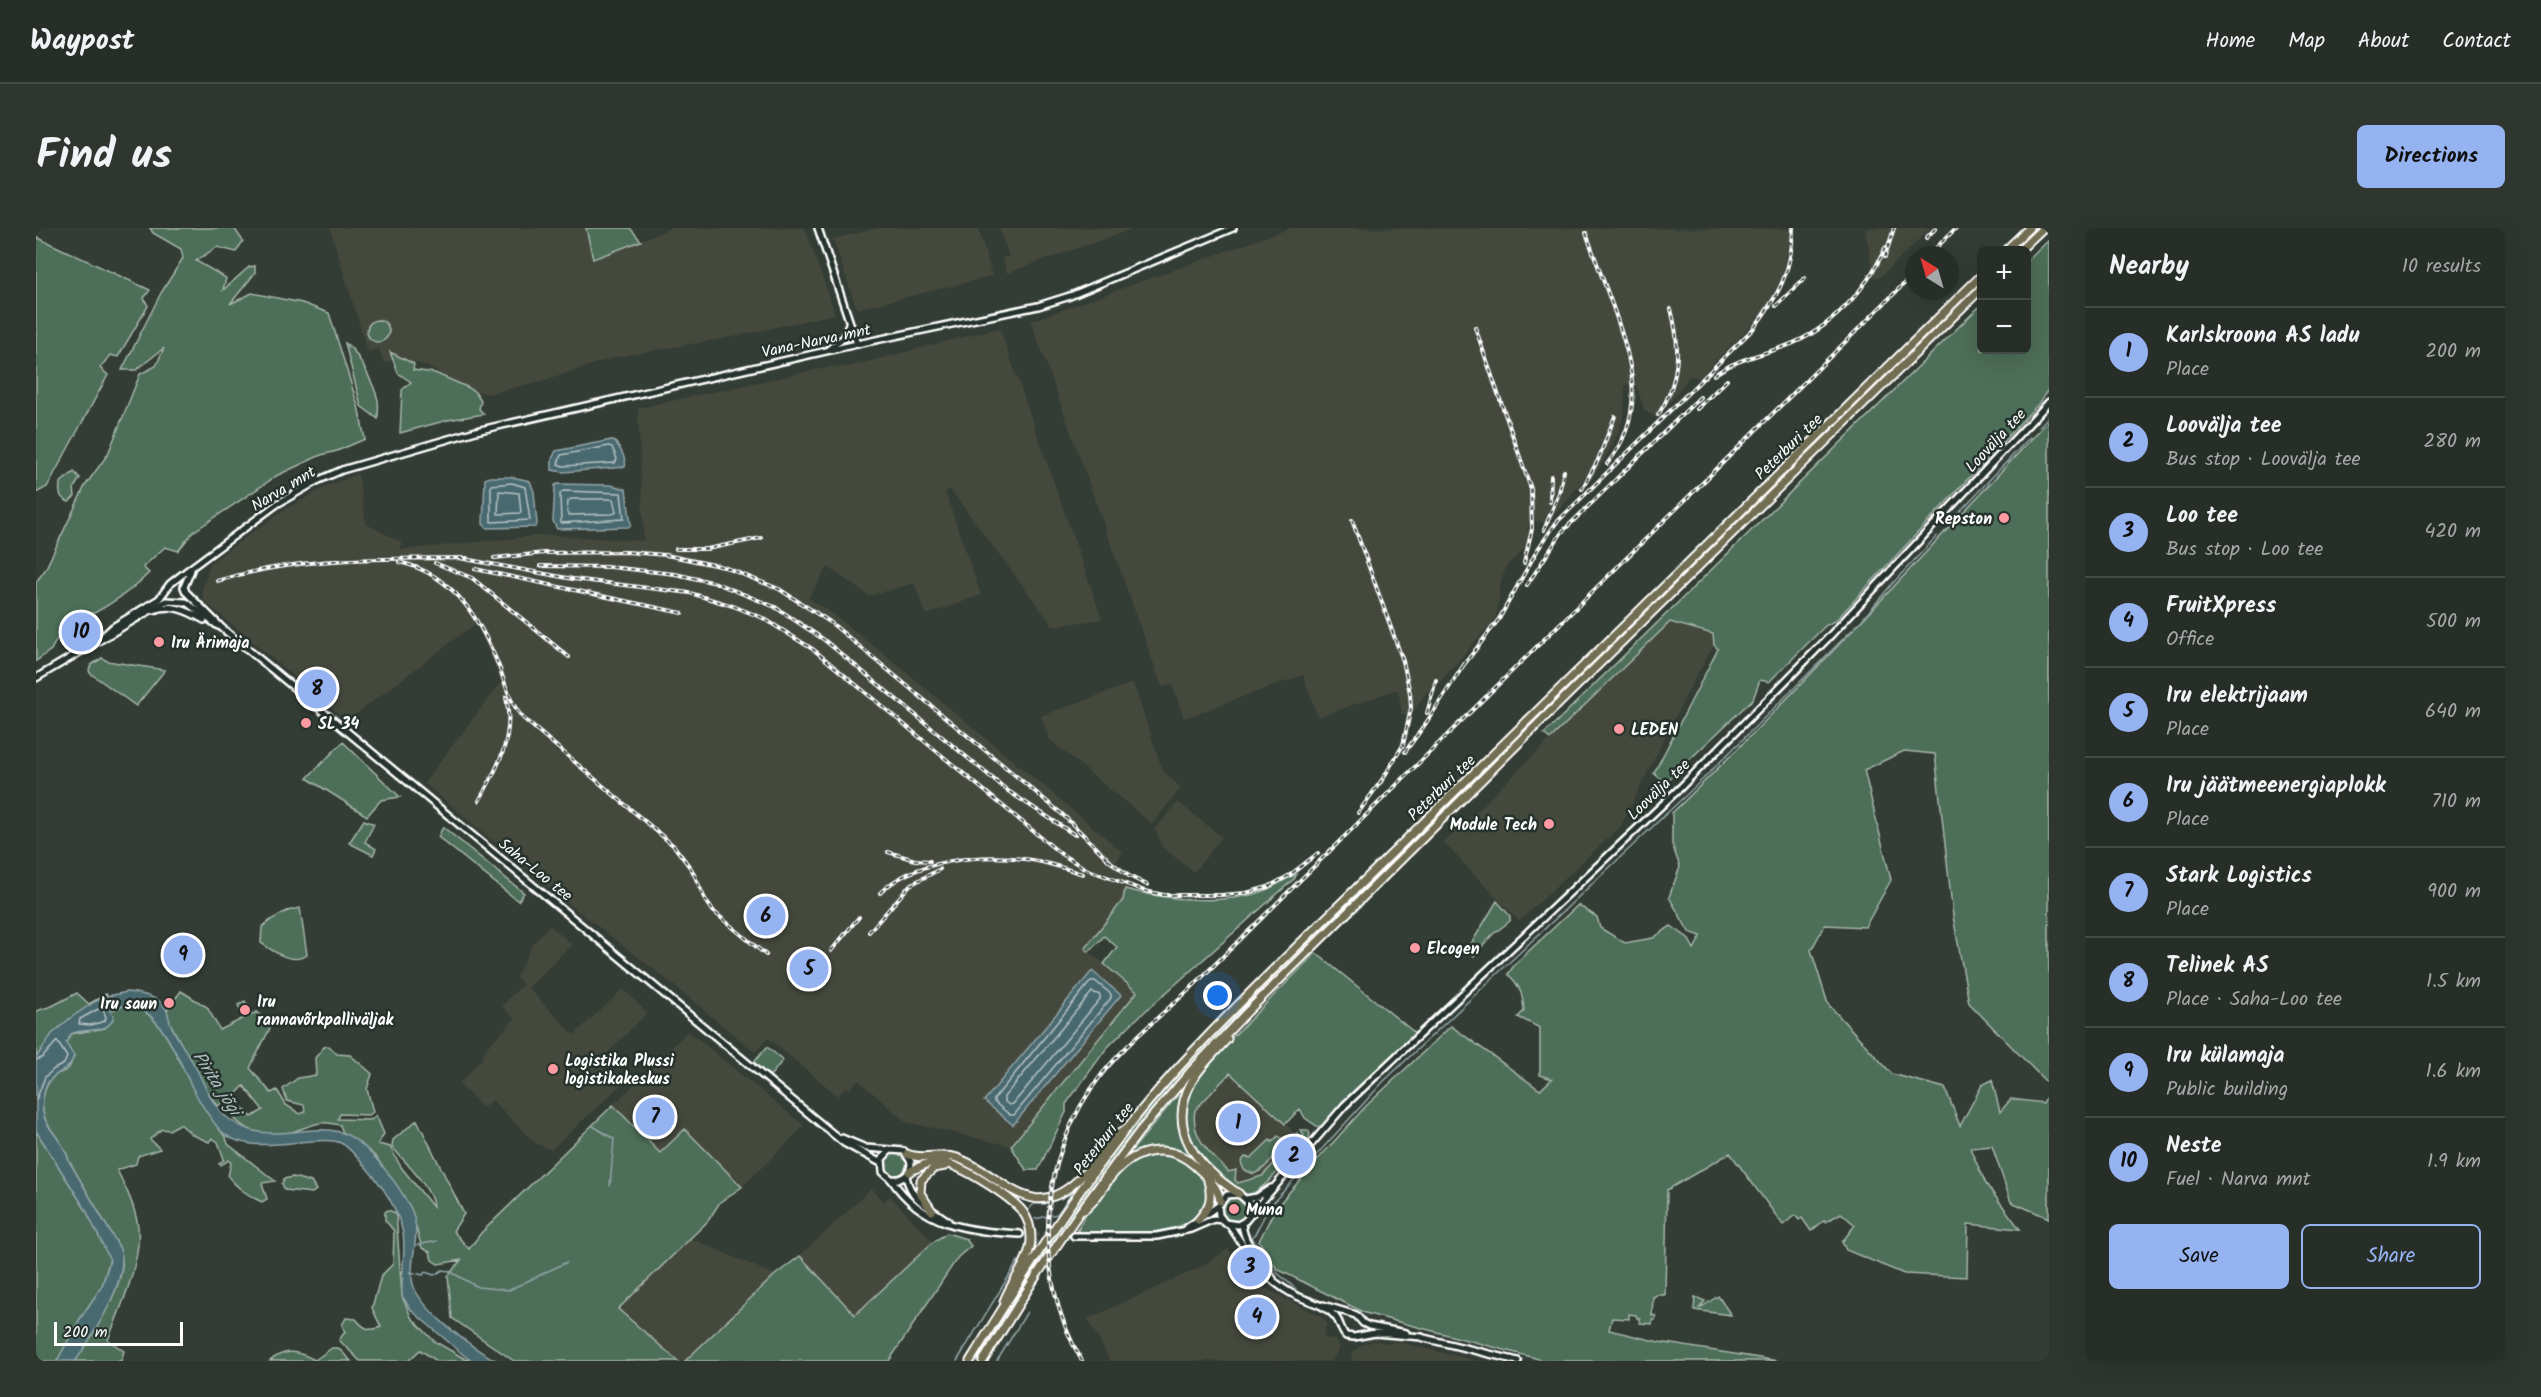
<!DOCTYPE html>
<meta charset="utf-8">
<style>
body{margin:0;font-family:Kalam,sans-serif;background:#2f3630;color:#f1f3f6}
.controls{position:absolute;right:18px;top:18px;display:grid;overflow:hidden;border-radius:9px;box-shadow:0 6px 24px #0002}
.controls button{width:54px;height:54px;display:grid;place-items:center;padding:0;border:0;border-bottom:2px solid #434a45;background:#272e28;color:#f1f3f6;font:30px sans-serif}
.compass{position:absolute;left:1869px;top:18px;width:54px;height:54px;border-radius:50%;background:#272e28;box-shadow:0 6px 24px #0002;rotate:323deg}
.scale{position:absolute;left:18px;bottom:15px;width:129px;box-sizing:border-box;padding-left:6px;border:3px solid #fff;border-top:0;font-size:16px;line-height:21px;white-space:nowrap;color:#fff;-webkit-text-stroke:4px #26332d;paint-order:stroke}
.you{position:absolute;left:1182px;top:768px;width:21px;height:21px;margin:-15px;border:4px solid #fff;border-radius:50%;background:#1a73e8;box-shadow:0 0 0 9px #1a73e833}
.badge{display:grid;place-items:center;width:39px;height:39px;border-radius:50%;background:#95b2f1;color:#111;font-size:20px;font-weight:700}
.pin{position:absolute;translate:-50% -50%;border:3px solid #fff;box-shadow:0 2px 6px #0006}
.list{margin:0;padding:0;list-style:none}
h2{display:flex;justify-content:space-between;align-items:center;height:78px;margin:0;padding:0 24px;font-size:26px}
h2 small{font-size:20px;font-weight:400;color:#a4a8a8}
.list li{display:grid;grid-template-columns:39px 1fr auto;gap:18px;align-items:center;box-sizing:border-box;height:90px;padding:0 24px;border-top:2px solid #434a45}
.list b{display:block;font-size:22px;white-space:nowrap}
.list p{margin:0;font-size:20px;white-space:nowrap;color:#a4a8a8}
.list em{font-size:20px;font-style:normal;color:#a4a8a8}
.actions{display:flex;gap:12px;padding:18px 24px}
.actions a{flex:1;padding:14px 0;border:2px solid #95b2f1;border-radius:9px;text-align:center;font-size:21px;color:#95b2f1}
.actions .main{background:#95b2f1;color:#111}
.map{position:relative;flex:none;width:2013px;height:1133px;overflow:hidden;border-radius:9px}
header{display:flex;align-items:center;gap:36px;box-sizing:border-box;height:84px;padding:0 30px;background:#272e28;border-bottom:2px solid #434a45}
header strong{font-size:28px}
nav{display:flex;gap:33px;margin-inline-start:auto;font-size:21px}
.intro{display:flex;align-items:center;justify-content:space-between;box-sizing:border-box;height:144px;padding:0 36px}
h1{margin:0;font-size:42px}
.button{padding:15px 27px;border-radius:9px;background:#95b2f1;color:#111;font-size:21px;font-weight:700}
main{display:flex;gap:36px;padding:0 36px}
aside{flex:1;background:#272e28;border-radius:9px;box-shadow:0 6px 24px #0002}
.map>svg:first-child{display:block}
</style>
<header>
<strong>Waypost</strong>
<nav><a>Home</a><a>Map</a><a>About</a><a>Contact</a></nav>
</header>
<div class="intro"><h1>Find us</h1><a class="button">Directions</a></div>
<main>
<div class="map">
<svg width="2013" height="1133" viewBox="0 0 2013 1133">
<rect width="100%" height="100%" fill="#343d35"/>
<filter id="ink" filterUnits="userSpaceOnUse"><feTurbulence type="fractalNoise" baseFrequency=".0167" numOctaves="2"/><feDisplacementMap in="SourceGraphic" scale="12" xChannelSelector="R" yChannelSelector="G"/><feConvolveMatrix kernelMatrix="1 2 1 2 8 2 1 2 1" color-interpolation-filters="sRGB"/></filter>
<g filter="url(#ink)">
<path fill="#44483e" d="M294,0H550L558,31L635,0H769L799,86L696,109L580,129L505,153L451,166L433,160L390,138L363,130L348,135L343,120L332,124Z
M842,0H942L956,48L821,81L797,11Z
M963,0H1099L971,45L966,30L973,28Z
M1255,0L1756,1L1747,46L1732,77L1711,102L1662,150L1654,147L1622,190L1609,183L1600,158L1594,156L1589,158L1588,185L1583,204L1568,232L1555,252L1549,250L1513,294L1493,293L1491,319L1471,337L1465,353L1460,390L1402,456H1397L1375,486L1366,487L1362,461L1282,489L1267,447L1148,490L1136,456L1126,459L995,93Z
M1829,0H1895L1844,49L1838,50Z
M962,100L964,101L1066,391L1017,398L914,261L909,264L945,367L890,387L878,355L833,368L792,339L772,370L794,384L859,435L1087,624L1080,634L1095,645L1087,672L1049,720L1101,764L975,918L870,894L822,852L814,861L810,859L802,868L732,810L719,824L624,746L533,676L388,555L465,454L440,395L311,493L168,373L166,363L174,335L245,284L291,258L322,246L330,296L365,314V322L509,307L608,313L602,180L793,139H812Z
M1634,394L1677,406L1678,417L1656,455L1585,598L1483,693L1408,615Z
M1097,455L1127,543L1145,560L1116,596L1013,511L1005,488Z
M1142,574L1186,609L1158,644L1126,619L1119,601Z
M513,697L536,716L492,760L538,807L587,761L611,785L564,832L587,855L515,922L499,915L456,872L447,880L423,856L445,832L450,820L479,791L466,778L487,756L480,749L497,716Z
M652,803L768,898L706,959L649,901L624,925L577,877Z
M1185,834L1265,911L1220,957H1203L1161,912L1155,890L1160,869Z
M835,961L848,974L854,968L897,1014L819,1087L764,1028Z
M654,1010L739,1047L649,1133H642L581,1081Z
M1192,1021L1221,1053L1234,1063L1284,1088L1291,1095L1287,1109L1299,1112L1304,1119L1296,1133H1074L1052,1091L1167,1038Z
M1337,1113L1356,1116L1357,1113L1441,1133H1315L1317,1124L1326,1117Z"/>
<path fill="#4d6e59" stroke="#a6b6ac" stroke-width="1.5" d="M114,0H198L207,13L200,24L181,19L160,33L190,50L187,62L213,39L219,38V45L194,76L216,65L266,75L293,85L322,178L329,211L301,223L285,227L242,247L157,304L142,323L129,319L107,339L113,345C90,368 58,388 28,398L15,422L0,433V354L9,342L49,258L72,226L104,146L120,138L128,120L100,142H86L125,65L147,30L145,21L117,5Z
M550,0H594L605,13L557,31Z
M0,9L114,62L108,70L112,78L82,129L74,127L64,140L72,147L11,259L0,265Z
M2013,12V160L2004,174L1800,392L1789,398L1733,454L1724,452L1717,471L1629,555L1618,545L1682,421L1678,417L1677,406L1634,394L1514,511L1508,506L1945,77L1946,122H1990L1991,33Z
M1945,51V55L1225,762C1164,823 1107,887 1057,956C1016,1013 979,1073 942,1133H939C985,1058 1032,983 1086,914C1122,868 1161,826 1200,783Z
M331 103a11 11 0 1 1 22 0a11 11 0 1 1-22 0Z
M309,115C322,123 338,157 342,172C343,178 342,185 342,191L325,178Z
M354,124L378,136L377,142L399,145L433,160L439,164L445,173L443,181L448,186L412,192L364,205L366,162L375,154L362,145Z
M2013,192V857L1933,775L1917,688L1899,526L1868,523L1828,542L1855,652L1829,699L1789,697L1775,722L1792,776L1856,846L1909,860L1924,898L1946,857L1956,852L1964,884L1975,871L2007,875L2013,863V990L1975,974L1956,918L1934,920L1950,956L1984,1001L1932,996L1931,1049L1868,1046L1810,1022L1806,1014L1819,997L1805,985L1790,994L1789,992L1775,1003L1766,990L1763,992L1759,987L1747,997L1694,925L1631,962L1629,1067H1621L1617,1069L1616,1087L1620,1088L1619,1092H1616V1096L1604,1095V1090H1601L1600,1087L1593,1086V1091L1576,1090L1573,1102L1623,1114L1742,1133H1510L1329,1085L1241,1041L1223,1013L1239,981L1275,939L1329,879L1415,798L1504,862L1516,851L1504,847V800L1482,789L1488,783C1487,766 1484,758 1472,746L1480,735L1542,677L1561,689L1564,700L1589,715L1617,710L1635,698L1652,710L1658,721L1665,708L1653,704L1633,669L1644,639L1636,616V585C1767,459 1889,325 2013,192Z
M38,244L44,250L38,260L39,268L33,274C23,270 23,265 24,255Z
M66,430L71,433L129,442L100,478L54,445L53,442L55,437Z
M307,514L364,569L345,572L331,588L271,550Z
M328,592L338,596L329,614L340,621L337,627L313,615Z
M407,599L488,665L482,673L402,609Z
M1260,646L1259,650L1096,795L1070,821L1030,876V884L1002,942H990L975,918L1101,764L1068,736L1081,719L1068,708L1053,724L1049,720L1087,672L1089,661C1127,671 1175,676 1214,667C1230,664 1245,654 1260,646Z
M1461,673L1474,688V693L1456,707L1438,728L1432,721Z
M264,680L271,727C256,737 238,724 225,715L226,699C236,690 250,682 264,680Z
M1280,725L1379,805L1287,897L1282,899L1269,890L1264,881L1249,896L1194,845L1159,882C1154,909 1175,927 1193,944L1200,942L1199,952L1202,955L1226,948L1252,921L1261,905L1265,909L1268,907L1264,902H1272L1274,906C1272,918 1262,919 1257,926C1245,939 1235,954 1219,964V967C1206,969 1193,957 1184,948C1138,905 1139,876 1178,828Z
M145,763L171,779L184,802L208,790L202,777L209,773L216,786L213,788L221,784L234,800L214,840L235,865L241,862L250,877L264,886L269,884L268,877L251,873L247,861L262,850L280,847L279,830L288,819L293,818L301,826L314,827L334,844L336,846L331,861L337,884L333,887L304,886L302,891L335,892L340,887L348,906L342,916L354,919L365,939L397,979C397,961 368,933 356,919L357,912L381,892L428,986L417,1003L433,1021L445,1005L577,877L624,925L649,901L706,959L684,974L672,993L582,1081L642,1133H478L416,1090L412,1048L425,1032L402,1036L396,1032L394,1024L386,1020L374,979L340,929L325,916L307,905L304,897C298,896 291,894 285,895C275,896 264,902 253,905C229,910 198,902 191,876L208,881L216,889L227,882L208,858L199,867L197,865L182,878L169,860L133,793L131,782Z
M41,765L53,776L70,766L72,768C42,782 17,802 0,830V783L16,778Z
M90,777C127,780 143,837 159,864C168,880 179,896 190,910L192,916L239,953L226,955L231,971L226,974C214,969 200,959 192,948L195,935L193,932L185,937L183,936L188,931L182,914L176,910L173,914L157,907L144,896L133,902L126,901L114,911L124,921L102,928L100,936L81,942C90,960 99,978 102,999C106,1033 84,1081 72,1112L88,1123L85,1133H39C54,1112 88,1058 86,1034C86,1029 84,1024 83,1019L33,933C26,905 0,899 8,865C10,859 14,850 21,846C25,844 29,844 33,840L38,828L30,815L35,806L69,800L74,783Z
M731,819L747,832L735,847L730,846L718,834Z
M1152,855C1136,909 1143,914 1181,953L1180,955C1149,925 1130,906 1088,932Z
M0,903L50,982L74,1031L66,1058L44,1091L21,1133H0Z
M1242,908L1251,914V916L1227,941L1218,946L1208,942L1205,934L1209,929L1215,930L1234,912L1236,914Z
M847 936a13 13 0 1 1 26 0a13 13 0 1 1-26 0Z
M1128,925C1145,932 1171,942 1173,964C1173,970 1168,980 1165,987C1131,1011 1082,1005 1042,1005L1043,1000L1040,1003C1056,977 1077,936 1109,927C1115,925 1122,926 1128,925Z
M257,949L275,954L280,962L276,965L249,962L246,956L248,951Z
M1185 981a13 13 0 1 1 26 0a13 13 0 1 1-26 0Z
M352,982L360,985L366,1068L375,1089L398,1113L429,1131L437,1133H401L384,1122L372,1133H324L303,1112L309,1104L306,1097L310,1090L320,1091C327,1100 334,1104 345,1099L336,1080L345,1048L357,1036L358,1003L349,992V984Z
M911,1005L930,1011L935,1018L922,1029L853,1133H649L739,1047L764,1028L819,1087L897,1014Z
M1682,1068L1695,1087L1658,1082L1659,1069L1669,1073L1663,1081Z
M296,1120H302L315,1133H234C250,1119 263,1124 279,1132Z"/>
<path fill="#49696f" stroke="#92a5a9" stroke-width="1.5" d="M575,212C583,214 591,233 589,239L527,244L516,242V231L520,223Z
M454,249H476L494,253L498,264L501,296L499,299L451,300L447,296L449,251Z
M522,256L575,257L590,261L595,297L592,299L521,301L517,293L519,257Z
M1056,743L1085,767L977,897L948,873Z
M91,764C102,765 121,768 128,778C133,783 132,792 136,799C142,813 152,825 159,838C168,855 176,879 193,891C230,919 268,895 304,904C330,911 362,956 374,979C387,1003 374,1027 376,1051C378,1078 439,1123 462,1133H437L430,1129L375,1082L366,1068C365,1048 370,1024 367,1005C361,978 344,954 326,935C319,927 309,914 298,913C264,909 210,930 183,901C174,890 165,876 158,863C143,835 118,757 74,783L78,788C73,808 49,799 35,806L30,815L38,828C33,844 22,842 13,853C11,856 9,862 8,866C0,899 26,905 33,933L83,1019C97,1047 57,1107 41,1131L39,1133H21L44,1091L66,1058L74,1032L50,982L0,903V830L16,806L33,791L58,774L72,768Z"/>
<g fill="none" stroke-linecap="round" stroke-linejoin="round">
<path stroke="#b6c3c5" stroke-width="1.5" d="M573,218L576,219L581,231L579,235L527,238L522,236L525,227Z
M476,255L489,259L494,292L455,294V257Z
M463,263L483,265L485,285L462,286Z
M527,263L585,265L588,291L525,295L524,266Z
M535,271H577L580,284L577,286L533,287L531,285L532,273Z
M1055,753H1059L1075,766V770L978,887H974L958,874V871Z
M1056,764L1064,767V771L977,876L973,877L968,873V869Z
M66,779L70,789L69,793L55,797L43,796L44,791Z
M0,832L6,830L21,813L31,829L28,836L18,841L9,849L0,872"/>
<path stroke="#92a5a9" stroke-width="1.5" d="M2003,199L2013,188
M1911,297L1994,209
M557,898L578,911L574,958
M993,981L998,976H1010
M999,991L1021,986L1036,965L1024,971
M1211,1004V998L1224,980
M381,1017L401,1013
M374,1044L387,1047L389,1044L398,1047L407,1042L413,1043L442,1059L473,1062L531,1034
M1260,1061L1237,1041L1215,1009L1219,1006L1233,979L1348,853L1667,551L1824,394L1856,356L1901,308
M921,1133L982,1033
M961,1133L991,1084"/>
<path stroke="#485049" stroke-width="5" stroke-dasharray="5 2.5" stroke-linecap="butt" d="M984,1006L1038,1008"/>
<g stroke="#fff" stroke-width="10">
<path id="tertiary" d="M782,0L821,116
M793,121L809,109L813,95
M870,948C875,973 893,979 912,993
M855,951C886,998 932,1003 984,1006
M1210,971L1221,969L1235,960
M1213,985V975L1203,966L1191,967L1182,978L1183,987L1189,995L1202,997L1209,993L1309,877L1645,559L1790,412L2013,174
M1206,995C1207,1015 1225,1034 1237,1051
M1193,996C1211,1023 1225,1048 1255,1065C1269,1073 1287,1075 1299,1088C1305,1095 1304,1102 1310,1108L1318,1109L1339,1105L1386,1109
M1149,1001L1182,978
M1038,1008H1121L1155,1001L1178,991L1186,992
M1287,1077L1320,1087L1327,1095L1333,1098L1370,1105
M1384,1109L1482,1133"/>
</g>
<g stroke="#fff" stroke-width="10">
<path id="secondary" d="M155,342L148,359L150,364L186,400L808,915L845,935
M118,382C136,375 152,383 168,392
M65,410L77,399L123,371L134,356L152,342L241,276L281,253L306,242L440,203L821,116L1002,78L1034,68L1197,0
M0,450L130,373L150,374L182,398
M806,910L830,920L868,923L875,934C875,946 867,953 855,951L847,944L846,931L854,922"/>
</g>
<g stroke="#fff" stroke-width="11">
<path id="trunk" d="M1970,22L1993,0
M1984,22L2007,0
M1191,811C1179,825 1164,838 1155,855C1129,904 1164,940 1203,966
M871,926C886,933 904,924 921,930C968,946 995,1002 1047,947C1060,934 1070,912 1087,903
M873,944C883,939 893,933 904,934C924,936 974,968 987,984C992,991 995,1001 995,1010C995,1033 976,1052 968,1073
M1048,982C1059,974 1066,961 1074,950C1095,923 1130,912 1158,937C1168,946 1183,959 1184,973
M896,983L884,965L885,952L898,940L909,938
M1162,992C1174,979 1177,970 1172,953
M934,1133C989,1044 1045,954 1113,873C1151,828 1193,786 1235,744L1946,47
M947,1133L1002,1045L1043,985L1103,904L1154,844L1211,784L1514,484L1946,60"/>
</g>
<use href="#tertiary" stroke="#26332d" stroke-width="5"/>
<use href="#secondary" stroke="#26332d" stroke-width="5"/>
<use href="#trunk" stroke="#726e52" stroke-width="7"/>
<g stroke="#fff" stroke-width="4">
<path id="rail" d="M1550,5C1559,30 1568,54 1577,79C1596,134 1612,185 1571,236
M1890,10L1900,0
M1893,27L1920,0
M1849,29L1858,0
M1740,78L1769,50
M1439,99L1495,261L1496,301L1488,335
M1678,147C1700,131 1725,127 1750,118C1794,102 1831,62 1849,20
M1661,181L1691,152
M1622,187C1644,154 1645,119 1635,81
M1546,261L1562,232L1579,188
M1514,274L1515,248
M1316,292L1367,433L1374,465L1375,480L1367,517L1345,554
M1508,302L1523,265L1528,243
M640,321H671L725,310
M423,330L537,351L654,365L697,378L727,390L778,422L1025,626L1050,641L1109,663L1128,667H1185L1210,665L1232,659L1254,647L1282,625
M458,330L509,325L591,324L630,327L688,339L743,361L794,394L1026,586L1076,635
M363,334C419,347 444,391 464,441C470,459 475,477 488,491L638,618L656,642L669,671L677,683L730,727
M399,335L436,350L533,429
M504,338L574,339L639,346L680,355L739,379L787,411L972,563L1039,607
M439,341L646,385
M181,353C263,328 346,331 431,330
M1491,357L1526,304L1664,169
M1427,438L1463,391L1502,321L1520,295L1717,101C1743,67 1756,43 1757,0
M1391,485L1400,452
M1369,524L1390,495L1431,432
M443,573C462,539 479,509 470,469
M1322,585L1348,549
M852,624L879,632L894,633
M1071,631L1093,648L1111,657
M844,665C876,632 944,626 988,631C1008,633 1027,640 1047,646
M833,704L874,657L904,641
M795,723L823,689
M1046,1133C994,1044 1002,927 1066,846C1092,814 1124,788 1154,761L1878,46"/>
</g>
<use href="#rail" stroke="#26332d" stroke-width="1.5" stroke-dasharray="4.5" stroke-linecap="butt"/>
</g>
</g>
<g fill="#ff9aa2" stroke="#26332d" stroke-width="2">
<circle cx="1968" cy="290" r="6"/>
<circle cx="123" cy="414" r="6"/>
<circle cx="270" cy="495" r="6"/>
<circle cx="1583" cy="501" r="6"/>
<circle cx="1513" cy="596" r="6"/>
<circle cx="1379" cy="720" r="6"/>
<circle cx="133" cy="775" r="6"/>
<circle cx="209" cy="782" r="6"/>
<circle cx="517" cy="841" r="6"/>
<circle cx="1198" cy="981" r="6"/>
</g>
<g text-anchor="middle" stroke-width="5" stroke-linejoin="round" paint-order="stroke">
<g font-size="16" fill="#fff" stroke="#26332d">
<text transform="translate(780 112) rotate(-12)" y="6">Vana-Narva mnt</text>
<text transform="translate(1959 212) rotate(-47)" y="6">Loovälja tee</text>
<text transform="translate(1752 218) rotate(-44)" y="6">Peterburi tee</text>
<text transform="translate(247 260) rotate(-31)" y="6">Narva mnt</text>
<text transform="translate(1405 559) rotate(-44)" y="6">Peterburi tee</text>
<text transform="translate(1622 561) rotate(-44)" y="6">Loovälja tee</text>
<text transform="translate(500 641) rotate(39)" y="6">Saha-Loo tee</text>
<text transform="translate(1067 910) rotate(-52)" y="6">Peterburi tee</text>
</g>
<g font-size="16" font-weight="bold" fill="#fff" stroke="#26332d" text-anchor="start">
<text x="1956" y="296" text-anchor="end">Repston</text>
<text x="135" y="420">Iru Ärimaja</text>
<text x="282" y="501">SL 34</text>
<text x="1595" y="507">LEDEN</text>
<text x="1501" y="602" text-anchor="end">Module Tech</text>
<text x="1391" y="726">Elcogen</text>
<text x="221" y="779">Iru<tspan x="221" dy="18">rannavõrkpalliväljak</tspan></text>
<text x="121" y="781" text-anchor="end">Iru saun</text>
<text x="529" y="838">Logistika Plussi<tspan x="529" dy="18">logistikakeskus</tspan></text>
<text x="1210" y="987">Muna</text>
</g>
<g font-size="18" font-style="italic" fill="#adbcbe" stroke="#26332d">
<text transform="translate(181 855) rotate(57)" y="6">Pirita jõgi</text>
</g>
</g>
</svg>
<div class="controls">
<button>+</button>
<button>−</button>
</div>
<svg class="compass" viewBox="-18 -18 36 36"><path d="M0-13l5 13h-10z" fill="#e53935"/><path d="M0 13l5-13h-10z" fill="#a4a8a8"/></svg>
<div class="scale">200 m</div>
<div class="you"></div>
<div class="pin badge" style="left:1202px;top:895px">1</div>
<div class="pin badge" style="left:1258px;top:928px">2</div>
<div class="pin badge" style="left:1214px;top:1039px">3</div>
<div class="pin badge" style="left:1221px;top:1089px">4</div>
<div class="pin badge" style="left:773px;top:741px">5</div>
<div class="pin badge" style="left:730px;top:688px">6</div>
<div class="pin badge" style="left:619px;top:889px">7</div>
<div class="pin badge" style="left:281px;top:461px">8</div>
<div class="pin badge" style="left:147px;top:727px">9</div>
<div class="pin badge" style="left:45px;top:404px">10</div>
</div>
<aside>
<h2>Nearby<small>10 results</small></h2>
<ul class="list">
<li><span class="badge">1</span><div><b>Karlskroona AS ladu</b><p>Place</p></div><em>200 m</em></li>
<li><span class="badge">2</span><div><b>Loovälja tee</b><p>Bus stop · Loovälja tee</p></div><em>280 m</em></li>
<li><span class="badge">3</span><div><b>Loo tee</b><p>Bus stop · Loo tee</p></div><em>420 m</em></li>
<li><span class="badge">4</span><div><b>FruitXpress</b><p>Office</p></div><em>500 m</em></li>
<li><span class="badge">5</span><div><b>Iru elektrijaam</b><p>Place</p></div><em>640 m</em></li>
<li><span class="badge">6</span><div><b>Iru jäätmeenergiaplokk</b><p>Place</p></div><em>710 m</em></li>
<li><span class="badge">7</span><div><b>Stark Logistics</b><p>Place</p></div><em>900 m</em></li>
<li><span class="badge">8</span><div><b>Telinek AS</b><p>Place · Saha-Loo tee</p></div><em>1.5 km</em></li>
<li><span class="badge">9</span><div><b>Iru külamaja</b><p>Public building</p></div><em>1.6 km</em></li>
<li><span class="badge">10</span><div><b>Neste</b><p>Fuel · Narva mnt</p></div><em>1.9 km</em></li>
</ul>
<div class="actions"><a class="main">Save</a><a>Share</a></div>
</aside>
</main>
